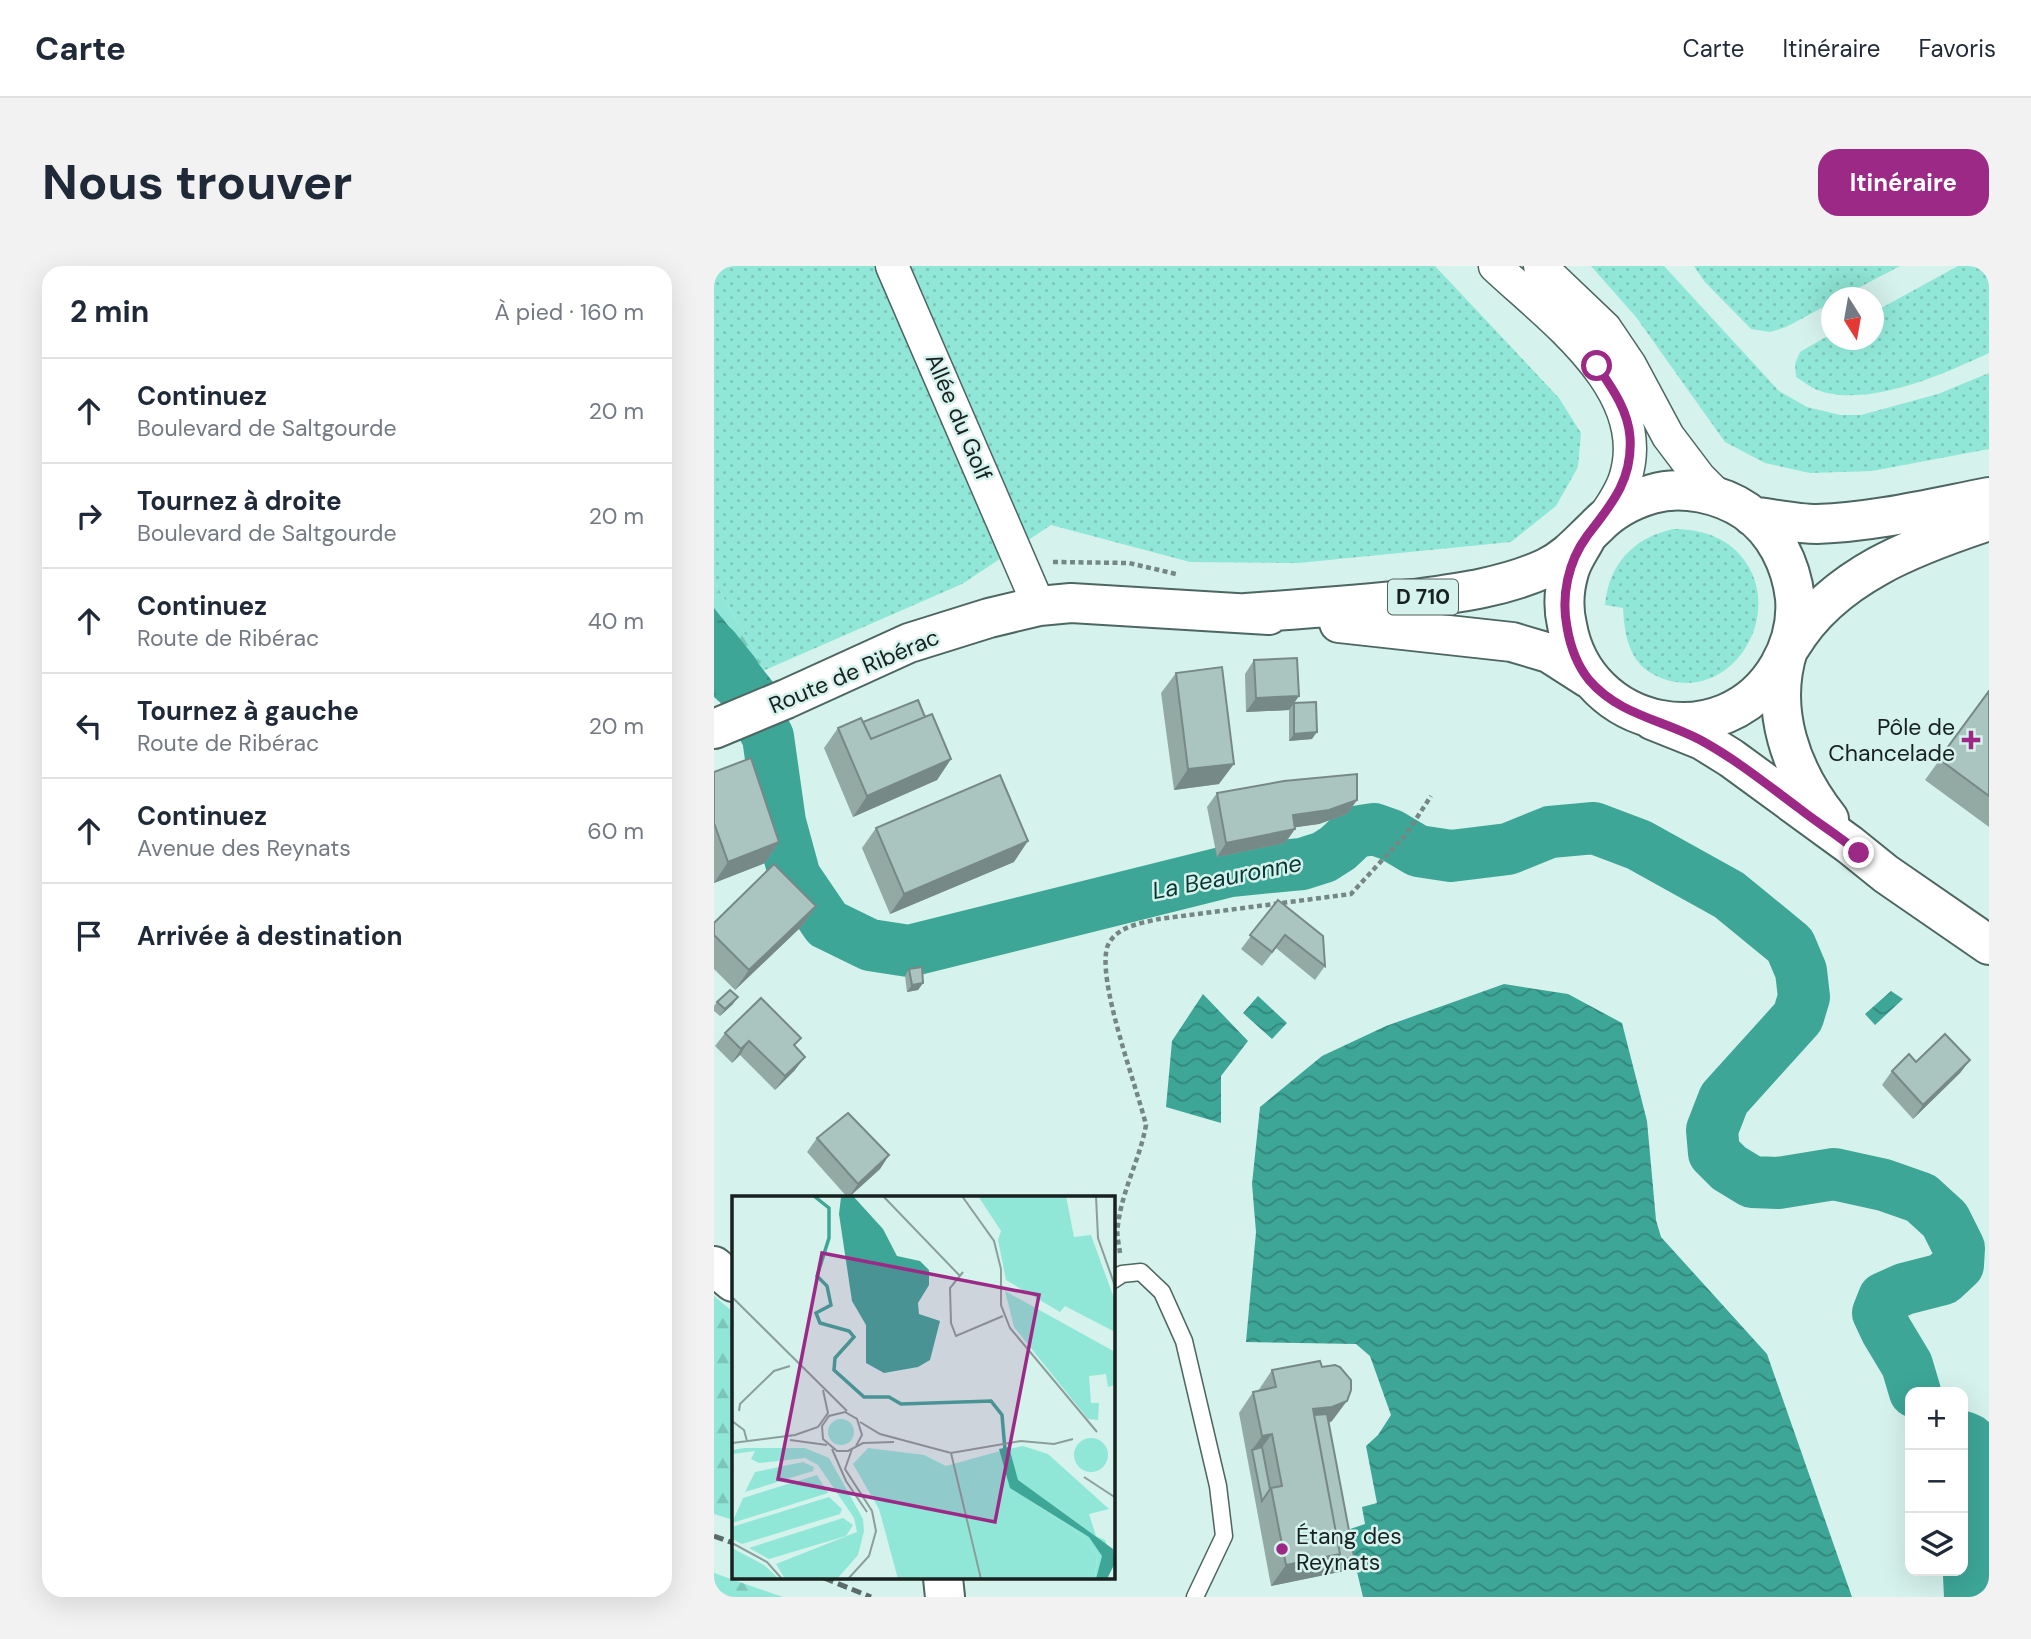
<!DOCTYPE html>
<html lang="fr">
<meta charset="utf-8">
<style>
body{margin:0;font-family:"DM Sans",sans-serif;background:#f2f2f3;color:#1f2937}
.controls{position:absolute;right:21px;bottom:21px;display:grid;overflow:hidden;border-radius:14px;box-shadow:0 7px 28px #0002}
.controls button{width:63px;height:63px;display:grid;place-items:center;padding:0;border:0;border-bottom:2px solid #e0e1e3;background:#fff;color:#1f2937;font:35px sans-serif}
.compass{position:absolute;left:1107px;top:21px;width:63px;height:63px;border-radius:50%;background:#fff;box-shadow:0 7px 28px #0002;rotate:169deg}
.stop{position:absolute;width:21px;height:21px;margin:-16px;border:5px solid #9c2985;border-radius:50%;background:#fff}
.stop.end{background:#9c2985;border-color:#fff;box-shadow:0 2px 7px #0008}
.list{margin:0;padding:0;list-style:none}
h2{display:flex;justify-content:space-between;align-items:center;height:91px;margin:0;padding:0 28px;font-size:30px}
h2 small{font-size:23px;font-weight:400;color:#747a83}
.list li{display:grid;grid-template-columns:46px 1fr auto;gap:21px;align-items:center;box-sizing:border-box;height:105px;padding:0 28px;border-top:2px solid #e0e1e3}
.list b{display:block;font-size:26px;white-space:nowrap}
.list p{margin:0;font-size:23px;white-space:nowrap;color:#747a83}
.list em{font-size:23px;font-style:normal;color:#747a83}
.icon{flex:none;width:38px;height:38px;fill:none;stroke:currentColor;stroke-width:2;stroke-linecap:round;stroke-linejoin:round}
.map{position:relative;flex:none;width:1275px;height:1331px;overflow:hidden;border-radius:21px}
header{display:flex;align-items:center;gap:42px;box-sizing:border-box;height:98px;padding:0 35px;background:#fff;border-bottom:2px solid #e0e1e3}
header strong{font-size:33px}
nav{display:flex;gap:38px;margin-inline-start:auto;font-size:24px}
.intro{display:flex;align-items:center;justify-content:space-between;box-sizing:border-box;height:168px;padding:0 42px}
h1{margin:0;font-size:49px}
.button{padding:18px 32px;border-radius:21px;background:#9c2985;color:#fff;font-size:24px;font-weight:700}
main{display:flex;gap:42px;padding:0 42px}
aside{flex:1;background:#fff;border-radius:21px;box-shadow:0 7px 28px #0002}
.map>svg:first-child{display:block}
</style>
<header>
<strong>Carte</strong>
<nav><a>Carte</a><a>Itinéraire</a><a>Favoris</a></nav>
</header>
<div class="intro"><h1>Nous trouver</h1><a class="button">Itinéraire</a></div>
<main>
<aside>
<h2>2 min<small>À pied · 160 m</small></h2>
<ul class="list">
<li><svg class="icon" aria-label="ahead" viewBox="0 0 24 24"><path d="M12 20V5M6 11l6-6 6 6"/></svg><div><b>Continuez</b><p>Boulevard de Saltgourde</p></div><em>20 m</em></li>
<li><svg class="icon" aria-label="right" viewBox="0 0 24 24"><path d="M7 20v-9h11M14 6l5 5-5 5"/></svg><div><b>Tournez à droite</b><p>Boulevard de Saltgourde</p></div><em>20 m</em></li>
<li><svg class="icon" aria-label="ahead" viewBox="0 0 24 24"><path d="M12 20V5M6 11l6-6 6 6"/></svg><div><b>Continuez</b><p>Route de Ribérac</p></div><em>40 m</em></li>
<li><svg class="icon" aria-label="left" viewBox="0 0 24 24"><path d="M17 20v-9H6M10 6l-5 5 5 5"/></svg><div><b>Tournez à gauche</b><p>Route de Ribérac</p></div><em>20 m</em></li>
<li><svg class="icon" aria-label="ahead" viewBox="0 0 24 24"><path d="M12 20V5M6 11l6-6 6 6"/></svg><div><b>Continuez</b><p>Avenue des Reynats</p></div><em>60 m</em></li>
<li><svg class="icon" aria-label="arrive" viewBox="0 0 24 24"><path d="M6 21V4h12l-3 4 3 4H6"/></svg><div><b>Arrivée à destination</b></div></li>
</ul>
</aside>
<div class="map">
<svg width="1275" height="1331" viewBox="0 0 1275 1331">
<defs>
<pattern id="grass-dots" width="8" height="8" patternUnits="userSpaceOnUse" patternTransform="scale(1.75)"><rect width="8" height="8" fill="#90e7d7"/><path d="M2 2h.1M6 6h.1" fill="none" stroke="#7bc6b8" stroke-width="1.8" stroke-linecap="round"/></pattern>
<pattern id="forest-firs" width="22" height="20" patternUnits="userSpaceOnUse" patternTransform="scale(1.75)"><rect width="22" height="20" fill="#90e7d7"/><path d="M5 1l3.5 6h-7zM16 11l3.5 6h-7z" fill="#7bc6b8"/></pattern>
<pattern id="water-waves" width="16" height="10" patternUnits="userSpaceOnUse" patternTransform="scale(1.75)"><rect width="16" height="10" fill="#3da697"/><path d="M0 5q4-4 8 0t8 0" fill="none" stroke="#32877b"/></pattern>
</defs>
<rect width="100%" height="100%" fill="#d6f2ec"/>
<path fill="url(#grass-dots)" d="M0,0H721L845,132L867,167L864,201L842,240L797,276L584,297L476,296L337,259L248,318L51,404L0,315Z
M877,0H950L1065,125L1093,141L1126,149H1147L1224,128L1275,107V183L1158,205L1096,207L1051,197L1011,176L922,51Z
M980,0H1186L1127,31L1118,32L1117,37L1072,61L1056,66L1037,63L990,15Z
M1244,0H1275V87C1230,108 1150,144 1101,123C1095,120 1089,115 1082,111L1081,98L1086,86L1117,68L1118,74H1160V46Z
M959,263C989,263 1016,272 1033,298C1069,355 1014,438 947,412C936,407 929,403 922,393C912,378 910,360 909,342L891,339C895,298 919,272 959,263Z"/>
<path fill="url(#forest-firs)" d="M0,315L51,404L0,427Z
M0,1030L19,1046V1254L0,1248Z
M0,1307L69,1331H0Z"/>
<path fill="url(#water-waves)" d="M0,342L59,416L71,454C48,449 16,448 0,431Z
M790,718L854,728L908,757L933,855L942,954L947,971L1053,1088L1138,1331H649L633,1264L651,1258L648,1241L663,1237L652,1180L664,1169L677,1149L656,1090L642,1078L532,1076L542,966L538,918L546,841L608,790L672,760Z
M1177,725L1189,733L1161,759L1151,748Z
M489,728L534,775L507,810V857L452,841L458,775Z
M544,730L573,757L558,773L529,747Z"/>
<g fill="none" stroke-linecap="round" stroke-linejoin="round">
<path stroke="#3da697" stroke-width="52" d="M0,382L20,407L54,471L66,556L81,611L113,658L156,679L195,685L516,605L588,598L610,591L624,582L641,566L660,563L677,569L704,585L737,590L794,583L836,566L880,562L925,579L1015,629L1076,679L1087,705L1090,731L1084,751L1010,833L998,864L1000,887L1015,902L1038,916L1064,917L1120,908L1170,919L1207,932L1231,954L1245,982L1244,999L1229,1013L1190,1023L1170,1032L1164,1047L1172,1064L1193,1099L1201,1126
M1249,1171L1256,1174L1275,1192
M1256,1331L1253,1267L1274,1218L1275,1208"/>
<g stroke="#4e6661" stroke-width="19">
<path id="service" d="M399,1014L408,1008L427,1006L448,1026L470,1075L504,1220L510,1270L481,1331"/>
</g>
<g stroke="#4e6661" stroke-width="35">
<path id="minor" d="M178,0L325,340
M781,0C836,52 940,125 911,213C906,228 896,242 887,255
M826,0L891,62L916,99L954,170L985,211L1005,231"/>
</g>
<g stroke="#4e6661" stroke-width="42">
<path id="secondary" d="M1074,384C1055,444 1077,505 1115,553
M938,454L988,474L1017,492L1136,579L1172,608L1275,679"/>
</g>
<g stroke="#4e6661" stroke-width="42">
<path id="primary" d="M1038,250C1060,253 1082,258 1103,258C1161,256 1218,242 1275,231
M532,347C588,343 644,339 700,333C744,327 791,321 832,302C853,292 866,276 882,261C897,245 917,234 938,228C968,219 1007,228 1032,245C1061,265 1077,298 1081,332C1083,356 1077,379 1065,400C1011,493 871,464 853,359C849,342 850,323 855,306C858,294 867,282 872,272
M625,357L798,376L835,387L874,412
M1077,380C1118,310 1202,279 1275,255
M0,463L72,433L195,377L275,352L325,340L357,337L555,349
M0,1000L19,1016
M229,1312L231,1331"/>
</g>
<path stroke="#748783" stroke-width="4.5" stroke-dasharray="5 3.5" stroke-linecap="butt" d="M339,296L415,297L462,308
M406,987C405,978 402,968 404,959C408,924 426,893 432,859C423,821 381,711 394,679C403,660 428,657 445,653L637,628L693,567L717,530"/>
<use href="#service" stroke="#fff" stroke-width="16"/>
<use href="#minor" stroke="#fff" stroke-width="32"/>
<use href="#secondary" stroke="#fff" stroke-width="38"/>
<use href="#primary" stroke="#fff" stroke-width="38"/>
<path stroke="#5b6b68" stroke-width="5" stroke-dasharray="10 5" stroke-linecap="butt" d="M0,1270L19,1277
M110,1312L157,1331"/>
</g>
<path fill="#92a9a4" d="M540,394L585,430L580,437L598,473L575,475V444L532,446L531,408Z
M462,407L505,518L460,524L447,427Z
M1275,425V561L1211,514Z
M211,451L237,493L223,514L139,551L110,482L124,462L149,456Z
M0,506L65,576L51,597L0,617Z
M503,527L643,534L633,548L605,558L581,561V563L571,577L503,591L493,541Z
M162,562L300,596L176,648L148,582Z
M564,634L611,700L601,714L562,682L548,700L527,683Z
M102,640L88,660L21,724L0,703V657Z
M195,703L209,717L204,724L193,726L191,710Z
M3,736L19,738L6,750L0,745V740Z
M11,767L81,781V804L61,824L26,789L18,797L1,780Z
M1256,794L1246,807L1199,853L1168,819L1178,805L1202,796Z
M103,872L175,889L166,903L134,932L93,886Z
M558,1104L618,1155L615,1157L630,1305L557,1320L525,1147L539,1126L544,1125Z"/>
<path fill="#778986" d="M585,430L575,444L532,446L542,432Z
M603,466L598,473L575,475L580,468Z
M237,493L223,514L139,551L153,530Z
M520,498L505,518L460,524L474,503Z
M643,534L633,548L605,558L570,563L579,549Z
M581,563L571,577L503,591L512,577Z
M314,575L300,596L176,648L190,628Z
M65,576L51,597L0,617L14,596Z
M102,640L88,660L21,724L35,704Z
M209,717L204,724L193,726L198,719Z
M24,731L19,738L6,750L11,743Z
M35,775L26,789L18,797L27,783Z
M91,791L81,804L61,824L71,810Z
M1256,794L1246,807L1199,853L1209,839Z
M175,889L166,903L134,932L144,918Z
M633,1135L618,1155L603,1161L599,1143Z
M558,1168L543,1188L538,1184L548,1170Z
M626,1288L640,1291L630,1305L557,1320L572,1299Z"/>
<path fill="#aac4bf" stroke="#778986" stroke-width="2" d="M583,392L585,430L542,432L540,394Z
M508,401L520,498L474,503L462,407Z
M1275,425V530L1225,493Z
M204,434L211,451L157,473L149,456Z
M602,436L603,466L580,468V437Z
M218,448L237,493L153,530L124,462L147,452L157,473Z
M37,492L65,576L14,596L0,557V506Z
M643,508V534L615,544L579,549L581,563L512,577L503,527L570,515Z
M286,509L314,575L190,628L162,562Z
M60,598L102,640L35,704L0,669V657Z
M564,634L609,670L611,700L571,669L558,686L536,669Z
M208,701L209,717L198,719L195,703Z
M16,724L24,731L11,743L3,736Z
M47,732L87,772L80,779L91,791L71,810L35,775L27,783L11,767Z
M1231,768L1256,794L1209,839L1178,805L1195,788L1202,796Z
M134,847L175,889L144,918L103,872Z
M606,1095L608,1101L621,1099L626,1101L637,1114V1124L633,1135L618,1141L599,1143L626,1288L572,1299L557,1222L568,1220L558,1168L548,1170L539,1126L562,1121L558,1104Z
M613,1148L640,1291L621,1295L626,1288L600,1149Z
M548,1181L556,1223L548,1235L538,1184Z"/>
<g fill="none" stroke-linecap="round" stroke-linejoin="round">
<path stroke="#9c2985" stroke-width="9" d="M883,100C898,122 914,144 916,171C919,214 897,239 873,270C854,296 847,330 853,361C856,379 863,399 875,414C906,450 951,454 990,476C1024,495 1055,520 1086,543C1105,558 1127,571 1145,587"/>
</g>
<g fill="#9c2985" stroke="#d6f2ec" stroke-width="2.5">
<path d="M1253.5 463.5h7v7h7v7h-7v7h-7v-7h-7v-7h7z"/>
<circle cx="568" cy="1283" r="7"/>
</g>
<g text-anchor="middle" stroke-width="5" stroke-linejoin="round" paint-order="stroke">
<rect fill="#d6f2ec" stroke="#50605c" stroke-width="2" x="674" y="313.5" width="70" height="35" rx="5"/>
<g font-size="21" font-weight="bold" fill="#17211f">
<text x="709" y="338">D 710</text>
</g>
<g font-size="23" fill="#17211f" stroke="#d6f2ec">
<text transform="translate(245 151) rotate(67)" y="8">Allée du Golf</text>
<text transform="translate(140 405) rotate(-23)" y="8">Route de Ribérac</text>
</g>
<g font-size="23" fill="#17211f" stroke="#d6f2ec" text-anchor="end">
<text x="1241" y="469">Pôle de<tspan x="1241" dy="26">Chancelade</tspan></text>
<text x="582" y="1278" text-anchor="start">Étang des<tspan x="582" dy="26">Reynats</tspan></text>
</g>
<g font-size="24" font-style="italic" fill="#063831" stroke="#d6f2ec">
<text transform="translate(513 611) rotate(-11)" y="8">La Beauronne</text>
</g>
</g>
<g transform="translate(18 930)">
<rect width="383" height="383" fill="#d6f2ec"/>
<path d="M96 236a13 13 0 1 1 26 0a13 13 0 1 1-26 0ZM342 259a17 17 0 1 1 34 0a17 17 0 1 1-34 0ZM13,252H73L97,262L131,323L132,335L126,359L105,383H53L44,368L125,336L122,322L86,269L73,262L27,267L19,263L23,255L0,258V254ZM136,252L192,259L214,270L268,255L280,292L353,342L365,360L363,383H166L147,313L121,268ZM71,266L82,271L81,275L13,296L23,276ZM85,279L96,297L0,327L11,302ZM97,301L110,313L108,318L10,348L0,343V331ZM111,322L121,329L114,340L37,363L17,352ZM0,352L32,369L47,383H0Z" fill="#90e7d7"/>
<path d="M246,0H334L342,41L359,39L383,105V136L333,110L328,116L274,84L266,44L269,35ZM273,95L383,156V189L376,191L374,178L357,180L359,207H367L366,224L356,223L282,131ZM291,250L316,258L377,313L357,318L364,340L373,344L380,362L373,383H363L365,360L353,342L280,292L268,255Z" fill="#90e7d7"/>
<path d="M121,0L151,33L165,60L188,65L197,74V89L186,107L187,118L208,125L198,164L186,171L152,177L134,167V129L120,105L107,18L109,1ZM277,251L286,284L381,353L383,367L375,383H364L370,360L357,341L278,292L267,253Z" fill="#3da697"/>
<path fill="none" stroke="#3da697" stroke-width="3.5" d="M82,0L97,12V42L85,80L95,90L99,109L84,117L88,127L117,135L122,141L103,162L102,174L132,201H157L169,208L259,205L270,219L273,254"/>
<path fill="none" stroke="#8a9e9a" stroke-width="2" d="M151,0L228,80M230,0L262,45L269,73V109L278,132L365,236M364,0L366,42L384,93M231,76L218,92L219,127L224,140L271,120M0,101L115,215M7,215L8,208L42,175L58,170M0,225L12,234L15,245M128,226L148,238L219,257L289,245L322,248L341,243M58,244L95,249M0,247L63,239L86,231L96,217L91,194M124,250L130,239L125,223L113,216L97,220L90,230L91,243L105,255H116L131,247L162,246M100,253L114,285L135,316M219,257L249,383M352,281L384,302M0,347L35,366L50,383M116,383L137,360L144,335L140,315L113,273L120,253"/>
<path fill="#9c2985" fill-opacity="0.15" stroke="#9c2985" stroke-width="3.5" d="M90,57L307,99L263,326L46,283Z"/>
<rect width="383" height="383" fill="none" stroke="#17211f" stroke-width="3.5"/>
</g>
</svg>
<div class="controls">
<button>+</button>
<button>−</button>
<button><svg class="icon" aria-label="layers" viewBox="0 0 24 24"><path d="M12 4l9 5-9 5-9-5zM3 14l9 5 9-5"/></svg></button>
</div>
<svg class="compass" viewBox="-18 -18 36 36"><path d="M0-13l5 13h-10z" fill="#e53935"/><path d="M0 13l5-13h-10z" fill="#747a83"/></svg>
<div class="stop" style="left:883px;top:100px"></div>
<div class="stop end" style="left:1145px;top:587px"></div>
</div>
</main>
